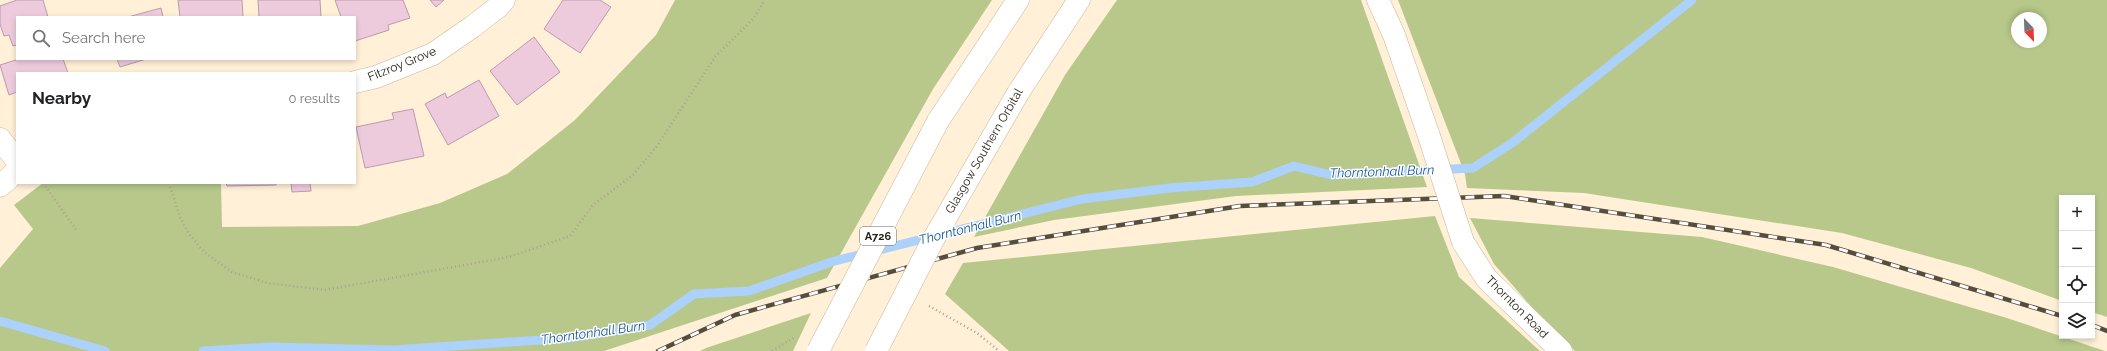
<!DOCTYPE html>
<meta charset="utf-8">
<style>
body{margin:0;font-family:Raleway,sans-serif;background:#f2f2f2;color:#202124}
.controls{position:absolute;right:12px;bottom:12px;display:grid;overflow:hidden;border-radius:0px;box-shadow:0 2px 6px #0003}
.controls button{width:36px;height:36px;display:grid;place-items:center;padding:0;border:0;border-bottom:1px solid #e0e0e0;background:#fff;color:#202124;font:20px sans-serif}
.compass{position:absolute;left:2011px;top:12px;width:36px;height:36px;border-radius:50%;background:#fff;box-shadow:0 2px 6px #0003;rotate:157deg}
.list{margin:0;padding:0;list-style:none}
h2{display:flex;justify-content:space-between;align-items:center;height:52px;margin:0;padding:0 16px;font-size:17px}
h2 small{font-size:13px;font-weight:400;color:#757577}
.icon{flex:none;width:22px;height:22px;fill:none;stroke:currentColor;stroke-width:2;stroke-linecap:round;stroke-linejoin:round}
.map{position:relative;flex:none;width:2107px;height:351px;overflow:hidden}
.search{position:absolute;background:#fff;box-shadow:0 2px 6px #0003;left:16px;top:16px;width:340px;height:44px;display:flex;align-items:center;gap:10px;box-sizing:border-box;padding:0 14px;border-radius:0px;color:#757577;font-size:15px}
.panel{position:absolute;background:#fff;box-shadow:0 2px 6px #0003;left:16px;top:72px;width:340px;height:112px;border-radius:0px}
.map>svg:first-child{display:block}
</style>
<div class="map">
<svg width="2107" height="351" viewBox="0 0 2107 351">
<rect width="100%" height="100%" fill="#fff0d7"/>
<path fill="#b7c88a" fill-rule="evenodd" d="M675,0H992L933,89L827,278L604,351H0V268L33,229L14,205L43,183H221L222,227L358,226L440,203L507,174L575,120L656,35Z
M1117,0H1361L1427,187L1236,196L1054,220L974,237L1065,75Z
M1398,0H2107V317L2092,312V198H2062V301L1971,268L1842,233L1584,193L1467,188L1465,174ZM2017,18H2041V42H2017Z
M1435,216L1459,277L1540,351H1009L945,294L963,263Z
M1470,218L1702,237L1833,267L2007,318L2105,351H1575L1544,321L1494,264Z
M811,313L793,351H700L706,348Z"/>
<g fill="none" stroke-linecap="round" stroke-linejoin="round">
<path stroke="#acd1fb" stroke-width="9" d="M0,321L105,351
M203,351L271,347L393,350L569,338L650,325L694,294L749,291L831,262L1082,199L1169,188L1252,182L1294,166L1331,175L1473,168L1512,143L1692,0"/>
</g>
<path fill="#edcbdd" stroke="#bb9bac" d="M17,0H43L48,17H17V45L13,46L9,35L4,36L0,24V6Z
M178,0H242L243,17H180Z
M258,0H320L321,17H259Z
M335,0H403L410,18L388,25L389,30L355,41V17H341Z
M430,0H444L436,7Z
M563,0H600L611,7L580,53L544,29Z
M161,8L163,17H128Z
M534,37L560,72L517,105L490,71Z
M19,59H63L68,73H17V92L9,95L0,65Z
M117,59H146L120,67Z
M479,80L499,116L448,145L425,104L445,93L447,98Z
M413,109L424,156L365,168L356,127L394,119L392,113Z
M226,183H276V185L227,186Z
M291,183H310L311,191L292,192Z"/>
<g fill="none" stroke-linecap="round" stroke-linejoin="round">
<g stroke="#c9b79a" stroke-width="23">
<path id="minor" d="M1378,0L1394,35L1429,136
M355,82L376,77L433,54L472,27L498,7L504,0
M0,139L17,161
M0,186L17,171
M1463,242L1486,278L1561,351"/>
</g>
<g stroke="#c9b79a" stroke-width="23">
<path id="trunk" d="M1018,93L1079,0
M938,121L1018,0"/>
</g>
<path stroke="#aca18d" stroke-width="2.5" stroke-dasharray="1 3" stroke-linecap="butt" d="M43,183L77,231
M169,183L180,217L189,234L204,252L232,272L267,283L325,290L509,257L570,236L593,205L633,175L657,146L715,57L753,19L765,0
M929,306L977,333L999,351
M772,351L795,337"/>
<use href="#minor" stroke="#fff" stroke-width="22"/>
<use href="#trunk" stroke="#fff" stroke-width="22"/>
<g stroke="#554d3e" stroke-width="4.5">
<path id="rail" d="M2092,325L2107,331
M658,351L735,315L977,248L1240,206L1504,196L1826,245L2062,316"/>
</g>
<use href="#rail" stroke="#fff" stroke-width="3" stroke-dasharray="9" stroke-linecap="butt"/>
<g stroke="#c9b79a" stroke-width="23" stroke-linecap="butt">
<path id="minor-bridge" d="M1429,136L1463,242"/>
</g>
<g stroke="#c9b79a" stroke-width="23" stroke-linecap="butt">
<path id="trunk-bridge" d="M818,351L938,121
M876,351L933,240L1018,93"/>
</g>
<use href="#minor-bridge" stroke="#fff" stroke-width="22"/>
<use href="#trunk-bridge" stroke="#fff" stroke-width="22"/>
</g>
<g text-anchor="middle" stroke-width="3" stroke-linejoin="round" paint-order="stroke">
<rect fill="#fff" stroke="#68645c" stroke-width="1" x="860" y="227" width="36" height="18" rx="3"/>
<g font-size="11" font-weight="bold" fill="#282216">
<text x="878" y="240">A726</text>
</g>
<g font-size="12" fill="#282216" stroke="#fff">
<text transform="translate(402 64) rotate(-22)" y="4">Fitzroy Grove</text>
<text transform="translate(984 151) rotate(-60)" y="4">Glasgow Southern Orbital</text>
<text transform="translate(1517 307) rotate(45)" y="4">Thornton Road</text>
</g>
<g font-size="13" font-style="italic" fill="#145492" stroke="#fff">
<text transform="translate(1382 171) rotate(-2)" y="5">Thorntonhall Burn</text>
<text transform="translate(970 227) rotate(-14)" y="5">Thorntonhall Burn</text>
<text transform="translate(593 332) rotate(-8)" y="5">Thorntonhall Burn</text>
</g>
</g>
</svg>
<div class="controls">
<button>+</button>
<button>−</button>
<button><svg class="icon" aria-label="locate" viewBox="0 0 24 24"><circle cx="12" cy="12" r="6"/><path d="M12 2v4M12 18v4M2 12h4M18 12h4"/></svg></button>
<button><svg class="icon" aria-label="layers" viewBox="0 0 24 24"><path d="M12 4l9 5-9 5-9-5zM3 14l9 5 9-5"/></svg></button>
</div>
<svg class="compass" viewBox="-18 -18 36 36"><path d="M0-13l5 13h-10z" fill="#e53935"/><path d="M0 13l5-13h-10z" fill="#757577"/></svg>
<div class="search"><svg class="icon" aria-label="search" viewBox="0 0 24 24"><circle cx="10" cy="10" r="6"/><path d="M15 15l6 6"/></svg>Search here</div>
<section class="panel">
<h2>Nearby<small>0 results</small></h2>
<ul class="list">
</ul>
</section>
</div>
